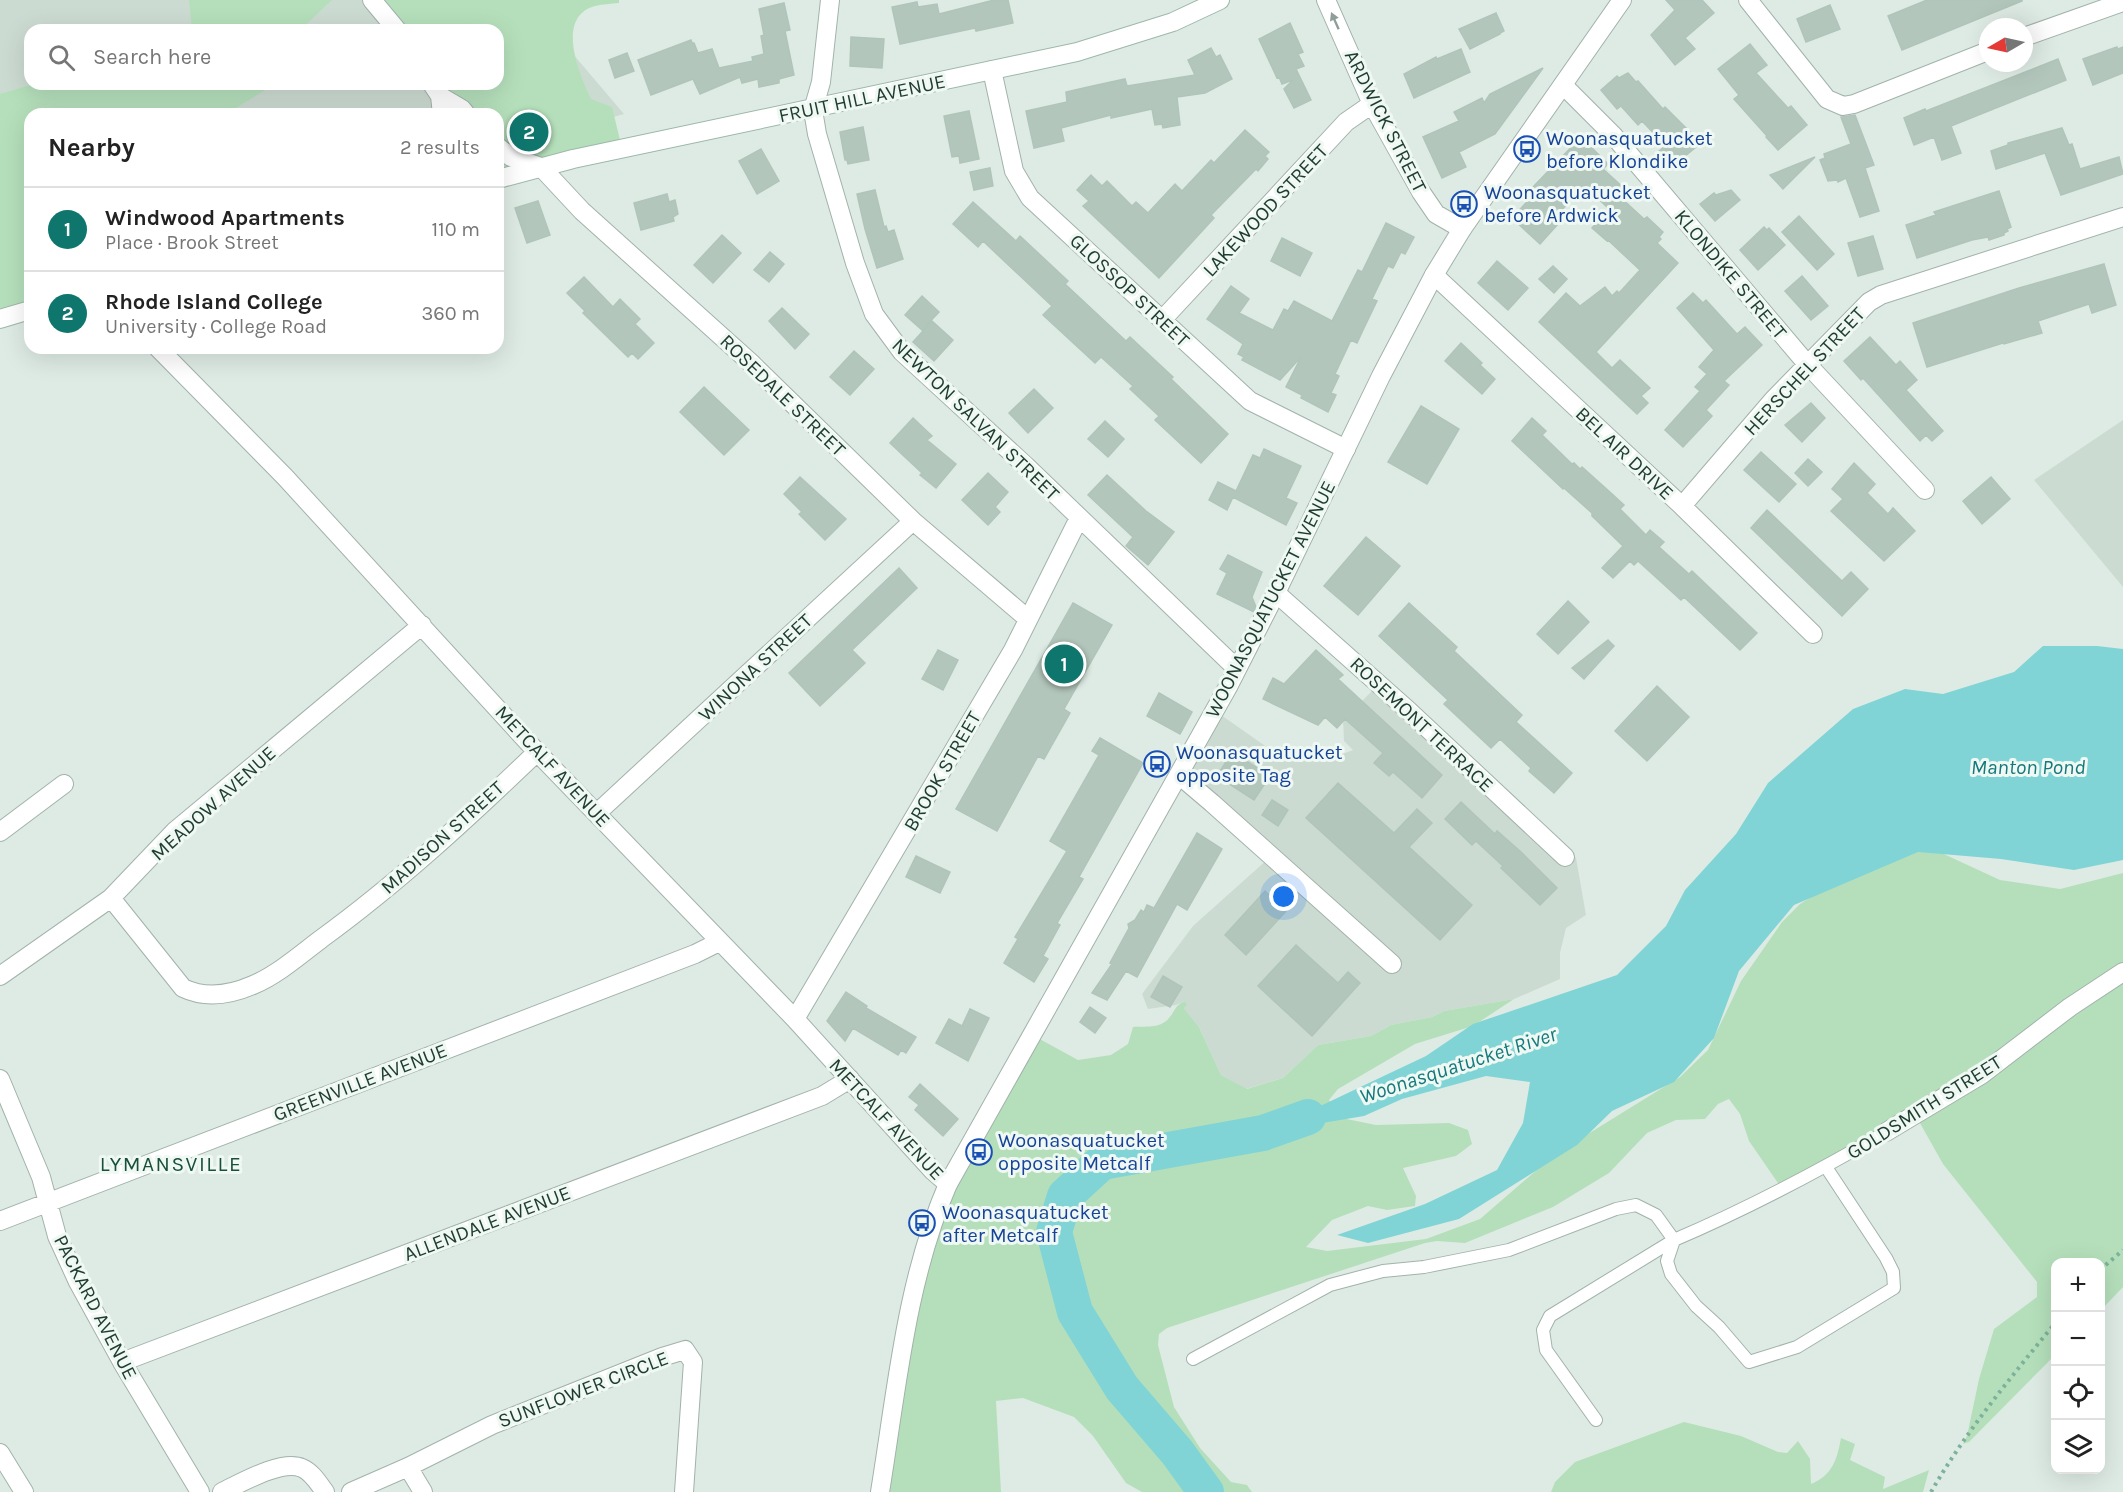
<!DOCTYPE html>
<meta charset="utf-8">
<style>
body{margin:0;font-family:Karla,sans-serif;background:#f6f6f6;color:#222}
.controls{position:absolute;right:18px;bottom:18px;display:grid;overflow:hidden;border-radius:12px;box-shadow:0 6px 24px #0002}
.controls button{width:54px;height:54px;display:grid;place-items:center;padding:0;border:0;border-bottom:2px solid #e0e0e0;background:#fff;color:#222;font:30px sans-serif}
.compass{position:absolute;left:1979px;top:18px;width:54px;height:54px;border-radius:50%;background:#fff;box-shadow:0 6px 24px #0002;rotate:261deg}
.you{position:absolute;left:1284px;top:897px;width:21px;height:21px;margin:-15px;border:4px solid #fff;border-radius:50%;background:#1a73e8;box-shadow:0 0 0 9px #1a73e833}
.badge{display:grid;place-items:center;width:39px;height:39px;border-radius:50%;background:#0f766e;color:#fff;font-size:20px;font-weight:700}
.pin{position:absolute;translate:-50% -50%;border:3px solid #fff;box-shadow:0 2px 6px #0006}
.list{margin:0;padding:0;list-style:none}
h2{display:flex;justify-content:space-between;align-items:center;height:78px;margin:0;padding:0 24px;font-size:26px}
h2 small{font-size:20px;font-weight:400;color:#767676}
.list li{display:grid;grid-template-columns:39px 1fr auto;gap:18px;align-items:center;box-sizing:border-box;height:84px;padding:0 24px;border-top:2px solid #e0e0e0}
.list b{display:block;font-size:22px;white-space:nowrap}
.list p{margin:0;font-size:20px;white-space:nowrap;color:#767676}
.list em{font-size:20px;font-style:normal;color:#767676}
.icon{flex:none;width:33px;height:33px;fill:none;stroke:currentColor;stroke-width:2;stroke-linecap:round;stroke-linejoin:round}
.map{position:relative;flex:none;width:2123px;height:1492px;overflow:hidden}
.search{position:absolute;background:#fff;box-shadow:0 6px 24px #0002;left:24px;top:24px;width:480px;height:66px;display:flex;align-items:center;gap:15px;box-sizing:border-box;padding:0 21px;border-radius:18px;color:#767676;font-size:22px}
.panel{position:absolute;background:#fff;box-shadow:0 6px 24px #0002;left:24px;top:108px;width:480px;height:246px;border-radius:18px}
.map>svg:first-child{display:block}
</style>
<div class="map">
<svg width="2123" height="1492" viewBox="0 0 2123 1492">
<rect width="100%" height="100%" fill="#deebe4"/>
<path fill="#ccdbd2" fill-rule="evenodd" d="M0,0H527L624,114L498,150V114H30L0,293ZM30,30H498V84H30Z
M2123,420V587L2034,480Z
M1382,681L1576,858L1586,915L1566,928L1560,953V979L1514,999L1444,1011L1432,1017L1391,1025L1371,1036L1318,1045L1283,1078L1246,1089L1221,1075L1199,1027L1184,1008L1185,1001L1176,1005L1148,1009L1142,994L1193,926L1269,858L1183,776L1221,715L1271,750L1340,755L1353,750L1344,741L1343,720Z"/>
<path fill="#b5dfbb" d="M189,0H332L300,30H192Z
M372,0H619V3C611,4 603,4 595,6C555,17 579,74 591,99L612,107L621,144L498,171V114H458L436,84H498V30H396Z
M34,84H275L226,114H30V309L0,317V94Z
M1933,849L2000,880L2060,889L2123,873V1287L2101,1310L2100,1262H2056L2055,1355L1969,1442L1963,1444L1967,1436L1979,1379L1994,1329L2037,1297V1282L1943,1164L1916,1116L1780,1186L1749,1141L1740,1114L1729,1099L1718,1104L1705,1119L1676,1120L1647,1133L1609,1173L1553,1207L1465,1243L1437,1241L1425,1243L1167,1328L1159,1334L1158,1345L1174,1407L1200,1448L1231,1482L1247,1485L1252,1492H1142L1126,1483L1093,1436L1074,1417L1023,1398L996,1401L1001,1492H883L905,1343L956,1178L1036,1037L1078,1060L1111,1055L1128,1044L1133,1027C1145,1026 1160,1029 1169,1018C1176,1010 1174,1006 1185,1001L1187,1005L1184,1008L1199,1027L1221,1075L1247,1089L1283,1078L1318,1045L1371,1036L1391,1025L1432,1017L1444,1011L1514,999L1473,1026L1415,1044L1338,1089L1329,1100L1337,1117L1376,1125L1449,1123L1468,1130L1472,1144L1456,1156L1403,1168L1416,1196L1415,1206L1387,1210L1368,1206L1332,1220L1306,1247L1327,1251L1426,1239L1480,1219L1554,1155L1680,1077L1708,1050L1741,981L1782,922L1800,904L1863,865L1886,853Z
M1684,1422L1741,1436L1778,1452L1787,1453L1798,1441L1810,1459L1811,1484C1833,1475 1837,1459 1841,1438L1855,1444L1850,1460L1885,1477L1883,1489L1929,1470L1923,1492H1551L1555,1482L1575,1462Z"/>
<path fill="#81d4d6" d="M2043,646H2097L2123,649V860L2074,870L2001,859L1918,852L1794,905L1739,971L1714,1038L1674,1082L1612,1111L1577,1145L1459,1219L1368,1243L1337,1235L1425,1204L1497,1170L1523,1123L1530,1082L1486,1076L1402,1099L1364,1116L1263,1133L1426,1056L1473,1024L1617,975L1666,926L1685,890L1736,834L1768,783L1853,709L1905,689L1943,694L2014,672Z"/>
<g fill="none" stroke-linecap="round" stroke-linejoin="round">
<path stroke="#81d4d6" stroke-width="36" d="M1206,1492L1177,1452L1122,1388L1075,1312L1054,1232L1065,1196L1102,1162L1263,1133L1308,1117"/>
</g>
<path fill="#b3c6bc" stroke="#b0c5ba" stroke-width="1.5" d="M994,0H1008L1013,23L976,31L975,28L900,44L892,7L917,2L918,7L937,4L939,14Z
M1666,0H1702L1714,13L1685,38L1695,49L1675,65L1651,35L1675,10Z
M1927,0H2022V1L1902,50L1888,16Z
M784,3L790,30L785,31L794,75L779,79V83L759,87L758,79L742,83L740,77L700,94L693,79L651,95L638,60L691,40L692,43H694L698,53L712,49L719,68L753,61L752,57L764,54L761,36L764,35L759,9Z
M1830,5L1840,29L1806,42L1797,19Z
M1496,13L1504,31L1500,33V34L1470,49L1459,29Z
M1290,23L1303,52L1298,54L1304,66L1296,69L1311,100L1294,108L1284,89L1293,80L1282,84L1279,77L1277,78L1259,39Z
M851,37L884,39L882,68L850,66Z
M1750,44L1767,65L1756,73L1788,108L1791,106L1807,125L1778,150L1766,137L1767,136L1734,99L1739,95L1718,69Z
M2117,47L2118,49L2123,47V73L2093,85L2083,59Z
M1211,48L1216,57L1220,55L1232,79L1205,93L1177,97L1180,125L1163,128L1162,124L1155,125L1152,109L1111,118V115L1061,128L1064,141L1034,148L1026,111L1067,102L1066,92L1088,87L1125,79L1127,86L1195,75L1188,60Z
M1461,49L1470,72L1414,98L1404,74L1436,57L1437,59Z
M627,53L634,71L615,78L609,60Z
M2058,59L2066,80L1951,126L1961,153L1942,160L1934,137L1914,145L1904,118L1925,109L1926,111Z
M1543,68L1495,134L1459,152L1466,167L1442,178L1423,137L1459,121L1454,112L1482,98L1484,103L1490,94Z
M1628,73L1636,82L1638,81L1663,109L1665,107L1701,143L1673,166L1659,151L1664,147V144L1642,121L1638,125L1621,106L1617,109L1601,90L1617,76L1619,78Z
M969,111L979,159L960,163L959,156L952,157L944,116Z
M1855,115L1874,165L1865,168L1879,211L1860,217L1846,178L1838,182L1837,180L1828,181L1820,160L1825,158L1824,154L1851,144L1841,117Z
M863,127L869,160L848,164L847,160H845L840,132Z
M2062,128L2069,145L2072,144L2080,169L2119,157L2123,174L2061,195L2045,153L1996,169L1991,151L2008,145V143Z
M1245,130L1269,152L1265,156L1268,159L1258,171L1256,169L1211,215L1214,218L1159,278L1083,206L1089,201L1077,190L1091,175L1102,186L1107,181L1132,206L1136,202L1148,213L1175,184L1182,191L1211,160L1214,163Z
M1581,137L1608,164L1603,169L1625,189L1619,196L1644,219L1647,217L1663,232L1659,237L1661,239L1657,243L1678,263L1596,352L1612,368L1620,360L1650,388L1641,396L1648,403L1637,414L1539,322L1566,293L1580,306L1605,287L1612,296L1617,291L1619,293L1640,270L1608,240L1607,241L1592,228L1609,209L1585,186L1553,219L1558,224L1540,244L1512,218L1537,191L1533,187Z
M761,149L779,181L757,194L739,161Z
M1815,157L1783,189L1770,175Z
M990,168L993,186L974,190L970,172Z
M875,190L884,227L886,226L888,232L894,230L903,259L877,268L865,229L857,194Z
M1731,190L1740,200L1715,221L1700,204L1714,193L1716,195Z
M1999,191L2011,227L2007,229L2008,231L2004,233V235L1989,240L1988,237L1972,240L1917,258L1906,225L1936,215L1934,212Z
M667,194L669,202L675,200L678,214L673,217L674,221L641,230L634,203Z
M538,201L550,235L527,243L515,208Z
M973,202L1016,241L1020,236L1068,281L1065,284L1126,341L1130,337L1173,377L1171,379L1228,434L1201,463L1155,420L1159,416L1130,389L1133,386L1101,357L1095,363L1043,315L1052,306L983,241L978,247L953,224Z
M1799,216L1834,254L1817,270L1782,232Z
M1386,223L1414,237L1405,254L1401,252L1393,268L1388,266L1372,299L1377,301L1364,328L1357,343L1351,340L1335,374L1339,376L1331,393L1336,395L1328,412L1301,398L1302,395L1286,387L1301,357L1280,380L1242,360L1244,357L1238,354L1243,344L1207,319L1231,286L1249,299L1239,313L1273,330L1284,309L1288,311L1294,301L1332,321L1358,270L1362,272Z
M1764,227L1767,230L1769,228L1785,245L1758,270L1740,250Z
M722,235L741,253L713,283L694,265Z
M1873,236L1883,269L1858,276L1848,243Z
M1282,238L1312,253L1300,276L1271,261Z
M770,252L784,264L769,282L754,270Z
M1497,261L1528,288L1508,310L1478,283Z
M2104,264L2116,305L2092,313L2089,304L2038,321L2042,333L2004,344L2003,343L1927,367L1913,323L2019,288Z
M1553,266L1567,279L1554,293L1539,279Z
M1802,276L1828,306L1811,320L1785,291Z
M584,277L613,307L620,299L640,319L635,324L654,343L638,359L632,353L628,357L583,313L585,311L567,293Z
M1693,293L1703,303L1706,300L1737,334L1745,327L1762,345L1724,381L1729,385L1706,410L1712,416L1683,447L1665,430L1700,391L1695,387L1707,374L1699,367L1714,350L1677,308Z
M922,296L939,312L922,330L905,315Z
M782,308L809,334L795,349L769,321Z
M932,321L953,340L934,361L913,342Z
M1870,337L1896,365L1900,361L1917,380L1906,390L1943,431L1932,441L1926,435L1920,441L1863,378L1861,380L1844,361Z
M1461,343L1482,363L1480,365L1495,379L1482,394L1445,361Z
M854,351L874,369L850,395L830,377Z
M704,387L749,430L724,455L680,412Z
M1034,389L1053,408L1028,433L1009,413Z
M1811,403L1825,418L1802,442L1785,425Z
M1421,406L1459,429L1427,484L1388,462Z
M913,418L932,436L927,440L956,464L936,488L920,475L922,473L890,443Z
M1532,418L1546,431L1542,435L1572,464L1574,463L1580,469L1582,467L1611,493L1624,505L1620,509L1646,535L1650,530L1664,542L1659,547L1689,574L1692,571L1757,633L1740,650L1684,597L1681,600L1638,561L1634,565L1630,561L1613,578L1602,568L1623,546L1592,516V513L1564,488L1563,489L1512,441Z
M1105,421L1124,439L1108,457L1088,439Z
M1264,449L1301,466L1286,498L1297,503L1286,525L1233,497L1227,510L1209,500L1218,482L1236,491L1253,455L1260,458Z
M1761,452L1796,484L1779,502L1744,470Z
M1808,459L1822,472L1808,486L1795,473Z
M1854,463L1875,484L1867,493L1888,514L1893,508L1915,531L1884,561L1831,511L1843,499L1832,489Z
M988,473L1008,492L995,507L1000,512L988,525L962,500Z
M1107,475L1146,511L1174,532L1148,565L1126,546L1133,537L1088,495Z
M800,477L846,519L825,540L799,514L802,512L784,494Z
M1991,477L2010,499L1982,524L1963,501Z
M1767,510L1842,581L1851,572L1868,589L1842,616L1751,528Z
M1366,537L1400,566L1358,615L1324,586Z
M1228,555L1262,572L1252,597L1256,607L1254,612L1217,594L1227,573L1220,569Z
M899,568L917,588L852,650L865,663L820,706L789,673Z
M1568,601L1589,622L1558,654L1537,634Z
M1073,603L1112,625L1064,709L1070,713L1044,759L1038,756L997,831L956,809Z
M1409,603L1457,647L1454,651L1522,715L1516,722L1572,773L1554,793L1529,771L1531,768L1500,739L1491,748L1444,704L1448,700L1379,636Z
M1608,640L1614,646L1584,679L1572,668Z
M938,650L958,660L943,690L922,679Z
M1316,650L1343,675L1338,679L1442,775L1422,798L1393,772L1389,776L1374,763L1383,753L1345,719L1337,728L1325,717L1318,725L1263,699L1273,678L1284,684Z
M1657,686L1689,717L1647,761L1615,731Z
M1159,693L1192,712L1180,734L1147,716Z
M1100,738L1143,763L1079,877L1083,879L1057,923L1060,925L1043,956L1048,959L1034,982L1004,963L1018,939L1015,937L1067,851L1050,841L1099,755L1092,751Z
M1232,752L1270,776L1254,800L1217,776Z
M1338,783L1394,833L1417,809L1432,823L1409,847L1472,905L1440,940L1306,818Z
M1272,800L1288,810L1278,826L1262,815Z
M1461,802L1495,834L1497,831L1520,851L1557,888L1540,905L1501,868L1503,866L1476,841L1472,845L1445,819Z
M1197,833L1222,849L1187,910L1177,904L1137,977L1126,971L1107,1000L1092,993L1112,964L1110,963L1129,928L1128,924L1135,920L1141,910L1144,912L1147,905L1154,908Z
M916,856L950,872L940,893L906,877Z
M1265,891L1286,911L1246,955L1225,935Z
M1296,945L1338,983L1348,972L1360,983L1312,1036L1258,986Z
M1163,976L1182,987L1170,1007L1151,997Z
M846,992L867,1006L866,1008L916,1037L906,1053L901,1050L898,1055L853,1028L845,1041L827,1021Z
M1090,1007L1106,1018L1095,1033L1080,1022Z
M970,1009L989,1018L968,1061L936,1043L949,1019L962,1026Z
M920,1084L958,1119L943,1136L915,1110L919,1105L909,1097Z"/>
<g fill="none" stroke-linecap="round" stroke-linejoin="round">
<g stroke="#a1b3aa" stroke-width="14">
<path id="service" d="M1826,1167L1886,1258L1893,1272L1894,1288L1797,1347L1749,1362L1719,1327L1696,1306L1671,1274L1667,1261L1674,1240C1747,1209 1817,1172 1886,1132
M1193,1359L1330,1285L1383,1271L1424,1267L1509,1250L1616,1209L1636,1205L1656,1215L1674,1240L1550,1316L1543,1330L1546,1350L1596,1420"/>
</g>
<g stroke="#a1b3aa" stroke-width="20">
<path id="minor" d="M830,0L821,82L813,110L817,134L855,263L874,314L902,352L1026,466L1236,668
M1326,0L1372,104L1421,192L1436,214L1462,229
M1748,0L1827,99L1843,106L1854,104L1988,51
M2024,37L2123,2
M992,70L1014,171L1030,198L1250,401L1346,449
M1563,85L1613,135L1807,364L1925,490
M541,167L582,211L751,363L913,521L1028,619
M1434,275L1682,506L1813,634
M1162,320L1346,122L1372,104
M158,348L285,477L537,752L795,1019L933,1171L948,1184
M1682,506L1773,400L1869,302L1881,295L2123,217
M1276,593L1409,711L1565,857
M1179,775L1212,803L1392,964
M597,813L913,521
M0,832L64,784
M111,898L183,988C206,999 230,995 253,985C277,975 300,955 321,939C398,883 468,818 537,752
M0,976L111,898L175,831L422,625
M795,1019L1013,650L1079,518
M0,1079L41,1177L57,1236L78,1282L122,1362L200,1492
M1886,1132L1981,1075L2070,1007L2123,972
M0,1221L695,954L719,942
M122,1362L822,1096L850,1079
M0,1453L24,1492
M408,1467L423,1492
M222,1492C241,1483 282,1459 302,1468C312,1472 319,1484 325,1492
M351,1492L408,1467L492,1425L662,1357L685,1350L693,1362L684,1492"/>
</g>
<g stroke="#a1b3aa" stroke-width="20">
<path id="tertiary" d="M372,0L397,30
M432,84L440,96L442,114
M440,96L462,109L466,114
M498,147L511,157L541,167
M880,1492C897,1388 906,1281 948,1184L1229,685L1276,593L1381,376L1434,275L1462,229L1622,0"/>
</g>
<g stroke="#9cb8aa" stroke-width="20">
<path id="secondary" d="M498,179L573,159L1077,52L1173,22L1220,0
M0,319L30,310"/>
</g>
<path stroke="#7cb29a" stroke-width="4" stroke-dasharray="3 4.5" stroke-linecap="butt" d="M2100,1270L2123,1250
M1931,1492C1966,1431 2012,1376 2056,1322"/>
<use href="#service" stroke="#fff" stroke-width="12"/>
<use href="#minor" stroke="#fff" stroke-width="18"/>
<use href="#tertiary" stroke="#fff" stroke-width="18"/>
<use href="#secondary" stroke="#fff" stroke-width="18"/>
</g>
<defs><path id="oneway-solid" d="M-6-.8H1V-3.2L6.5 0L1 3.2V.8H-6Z" transform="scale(1.5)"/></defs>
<use fill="#8e9e98" href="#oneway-solid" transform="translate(1335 21) rotate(-114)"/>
<defs>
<g id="bus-ring" transform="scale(1.35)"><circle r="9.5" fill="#eff8f2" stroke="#1a4fb4" stroke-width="1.5"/><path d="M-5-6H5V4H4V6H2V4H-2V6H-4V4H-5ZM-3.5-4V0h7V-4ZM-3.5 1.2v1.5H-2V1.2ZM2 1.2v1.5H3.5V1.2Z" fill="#1a4fb4"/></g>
</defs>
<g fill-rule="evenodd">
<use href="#bus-ring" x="1527" y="149"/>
<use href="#bus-ring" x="1464" y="204"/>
<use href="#bus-ring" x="1157" y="764"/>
<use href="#bus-ring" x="979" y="1152"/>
<use href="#bus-ring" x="922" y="1223"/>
</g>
<g text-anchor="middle" stroke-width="6" stroke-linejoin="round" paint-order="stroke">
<g font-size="20" fill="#1e3c30" stroke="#eff8f2">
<text transform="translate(862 98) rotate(-12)" y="7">FRUIT HILL AVENUE</text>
<text transform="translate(1386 121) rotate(63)" y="7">ARDWICK STREET</text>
<text transform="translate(1265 210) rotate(-47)" y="7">LAKEWOOD STREET</text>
<text transform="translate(1731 274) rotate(50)" y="7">KLONDIKE STREET</text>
<text transform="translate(1130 290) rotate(43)" y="7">GLOSSOP STREET</text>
<text transform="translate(1804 371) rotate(-47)" y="7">HERSCHEL STREET</text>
<text transform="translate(783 395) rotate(44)" y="7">ROSEDALE STREET</text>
<text transform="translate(976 419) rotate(44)" y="7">NEWTON SALVAN STREET</text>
<text transform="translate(1625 453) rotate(43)" y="7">BEL AIR DRIVE</text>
<text transform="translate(1270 599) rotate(-63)" y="7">WOONASQUATUCKET AVENUE</text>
<text transform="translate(755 667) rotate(-43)" y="7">WINONA STREET</text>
<text transform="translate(1422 724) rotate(43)" y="7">ROSEMONT TERRACE</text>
<text transform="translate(553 766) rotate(47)" y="7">METCALF AVENUE</text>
<text transform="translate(942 771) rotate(-60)" y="7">BROOK STREET</text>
<text transform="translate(213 803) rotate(-42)" y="7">MEADOW AVENUE</text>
<text transform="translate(442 837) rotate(-42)" y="7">MADISON STREET</text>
<text transform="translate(360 1082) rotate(-21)" y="7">GREENVILLE AVENUE</text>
<text transform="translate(1924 1107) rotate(-32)" y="7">GOLDSMITH STREET</text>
<text transform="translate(887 1119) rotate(47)" y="7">METCALF AVENUE</text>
<text transform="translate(487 1223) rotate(-21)" y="7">ALLENDALE AVENUE</text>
<text transform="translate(96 1307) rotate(63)" y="7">PACKARD AVENUE</text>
<text transform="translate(583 1389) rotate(-21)" y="7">SUNFLOWER CIRCLE</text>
</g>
<g font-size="20" fill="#164399" stroke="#eff8f2" text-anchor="start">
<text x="1546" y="145">Woonasquatucket<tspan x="1546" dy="23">before Klondike</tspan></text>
<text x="1484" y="199">Woonasquatucket<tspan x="1484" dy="23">before Ardwick</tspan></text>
<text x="1176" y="759">Woonasquatucket<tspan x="1176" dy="23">opposite Tag</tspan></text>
<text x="998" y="1147">Woonasquatucket<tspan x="998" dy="23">opposite Metcalf</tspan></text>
<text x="942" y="1219">Woonasquatucket<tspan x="942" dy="23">after Metcalf</tspan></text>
</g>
<g font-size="21" font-style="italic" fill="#14797c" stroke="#eff8f2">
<text x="2028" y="774">Manton Pond</text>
<text transform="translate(1458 1065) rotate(-18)" y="7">Woonasquatucket River</text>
</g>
<g font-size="21" letter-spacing="1.5" fill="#19503b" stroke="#eff8f2">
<text x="171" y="1171">LYMANSVILLE</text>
</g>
</g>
</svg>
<div class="controls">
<button>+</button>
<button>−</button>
<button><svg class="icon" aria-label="locate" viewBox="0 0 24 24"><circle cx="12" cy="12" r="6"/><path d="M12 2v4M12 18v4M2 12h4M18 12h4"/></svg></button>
<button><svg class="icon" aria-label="layers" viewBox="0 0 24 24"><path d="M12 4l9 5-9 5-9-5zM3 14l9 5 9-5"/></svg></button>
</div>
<svg class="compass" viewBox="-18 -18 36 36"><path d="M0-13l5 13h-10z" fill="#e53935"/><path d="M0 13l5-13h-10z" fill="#767676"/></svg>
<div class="you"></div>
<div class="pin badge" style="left:1064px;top:664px">1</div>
<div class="pin badge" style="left:529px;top:132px">2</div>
<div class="search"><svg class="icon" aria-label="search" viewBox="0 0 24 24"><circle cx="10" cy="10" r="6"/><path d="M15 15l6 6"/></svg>Search here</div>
<section class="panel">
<h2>Nearby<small>2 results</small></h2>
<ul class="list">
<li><span class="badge">1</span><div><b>Windwood Apartments</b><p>Place · Brook Street</p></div><em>110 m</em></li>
<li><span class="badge">2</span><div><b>Rhode Island College</b><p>University · College Road</p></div><em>360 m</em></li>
</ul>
</section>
</div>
